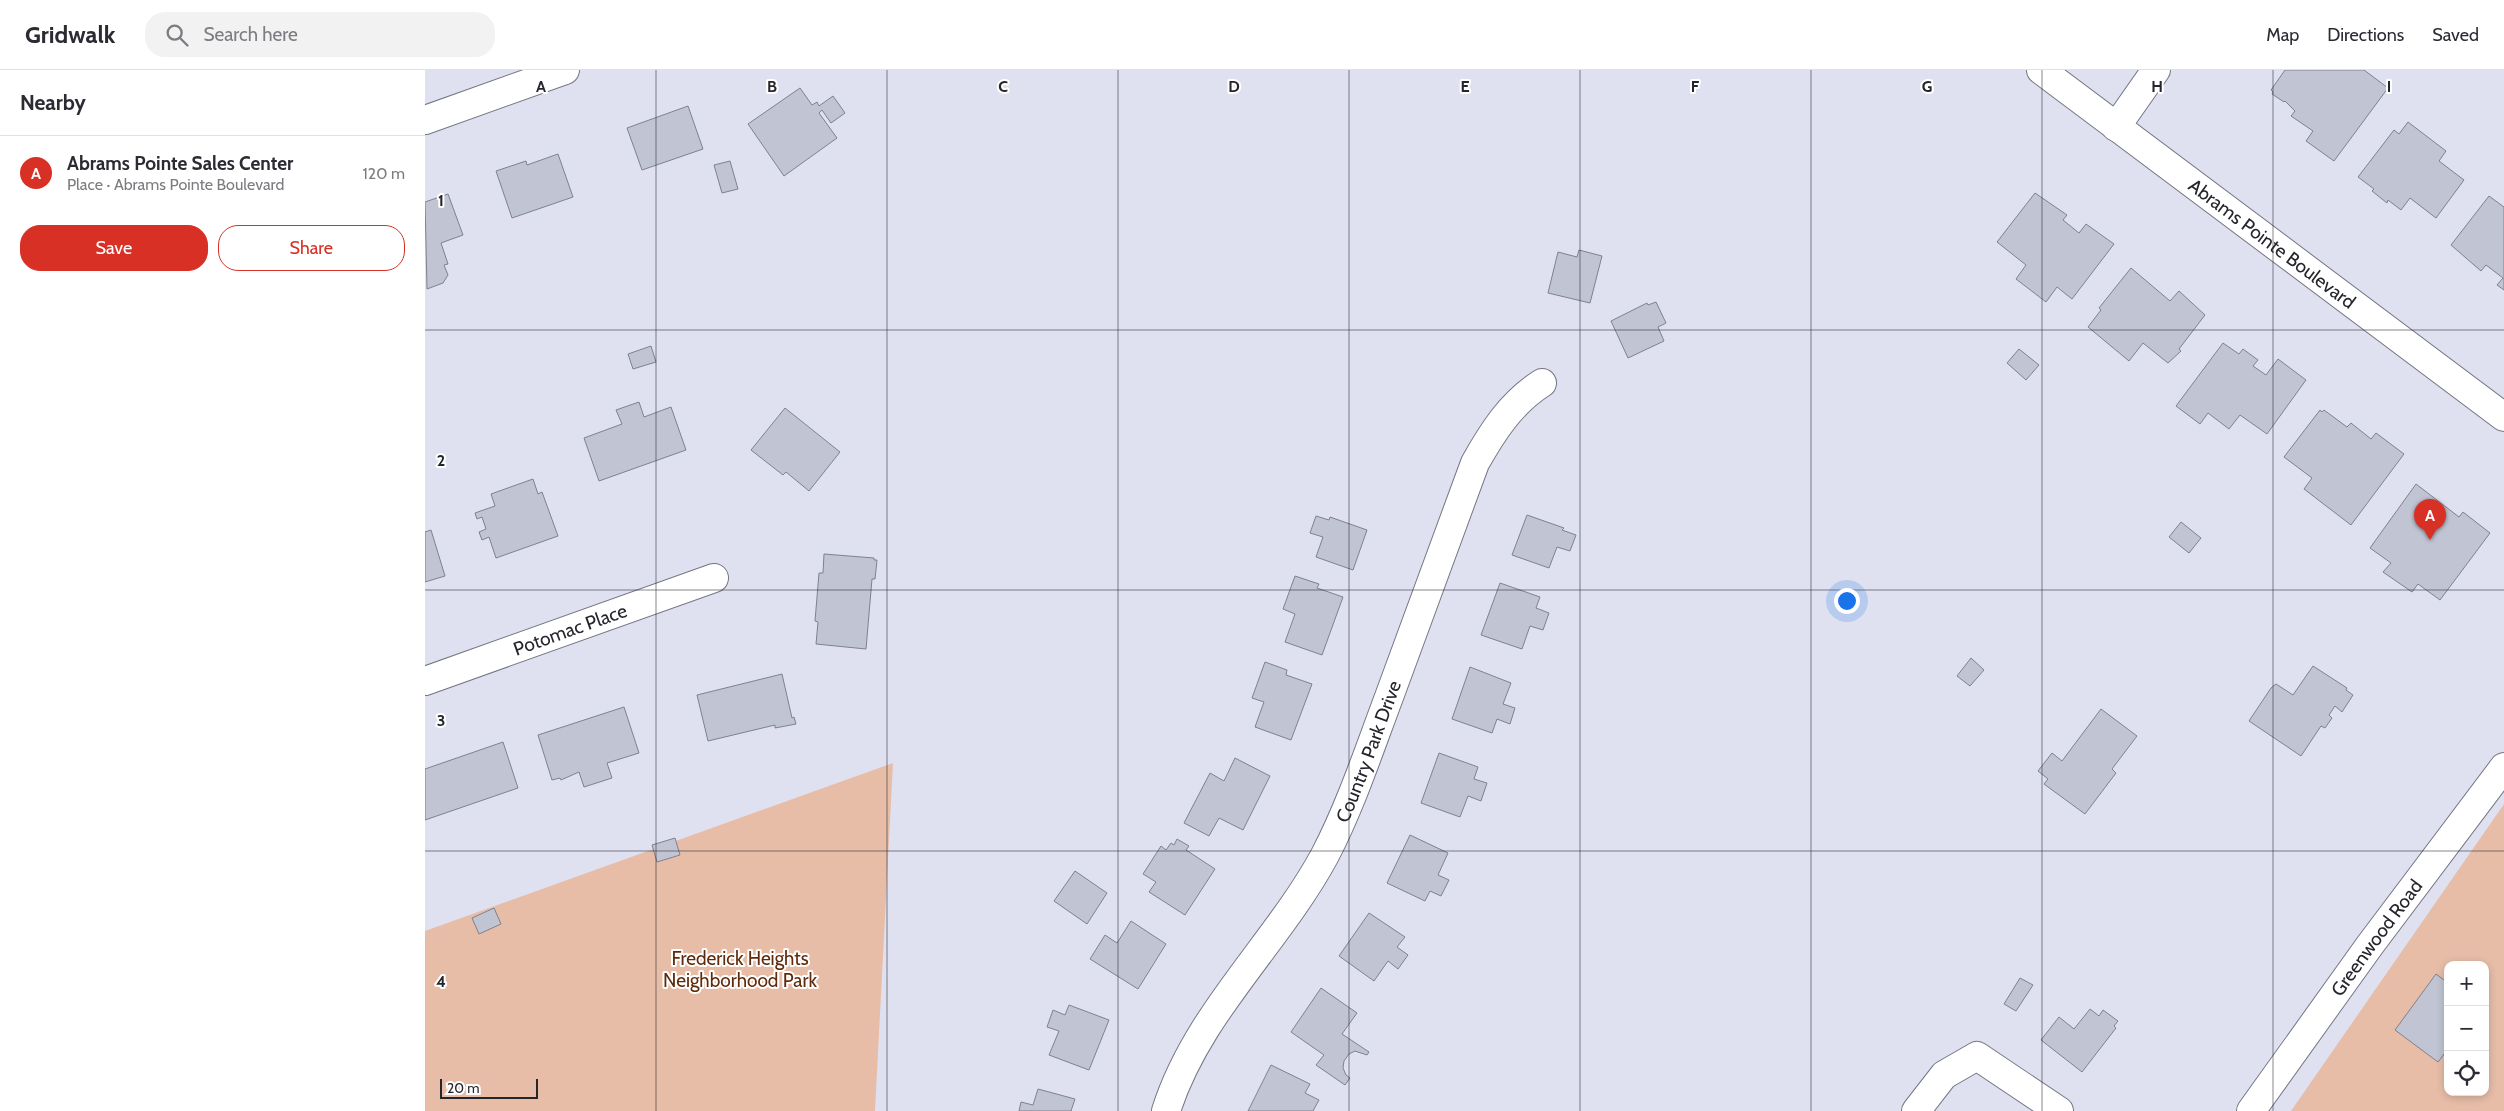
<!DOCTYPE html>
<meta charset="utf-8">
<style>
body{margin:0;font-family:Cabin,sans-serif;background:#f2f2f3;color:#2b2b33}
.controls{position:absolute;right:15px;bottom:15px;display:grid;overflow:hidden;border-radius:10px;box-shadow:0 2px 8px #0003}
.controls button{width:45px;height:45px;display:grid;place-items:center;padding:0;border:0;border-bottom:1px solid #e1e1e2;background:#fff;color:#2b2b33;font:25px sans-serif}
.scale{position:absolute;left:15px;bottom:12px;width:98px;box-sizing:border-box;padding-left:5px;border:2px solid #25262c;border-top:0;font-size:14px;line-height:18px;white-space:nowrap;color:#25262c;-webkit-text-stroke:4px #fff;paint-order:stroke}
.you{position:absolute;left:1421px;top:530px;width:18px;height:18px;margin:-12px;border:4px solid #fff;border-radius:50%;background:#1a73e8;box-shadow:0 0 0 8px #1a73e833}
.badge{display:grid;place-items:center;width:32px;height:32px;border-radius:50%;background:#d93025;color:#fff;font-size:16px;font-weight:700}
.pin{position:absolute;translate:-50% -41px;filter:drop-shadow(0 1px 2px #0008)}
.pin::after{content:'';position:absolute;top:26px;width:18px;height:15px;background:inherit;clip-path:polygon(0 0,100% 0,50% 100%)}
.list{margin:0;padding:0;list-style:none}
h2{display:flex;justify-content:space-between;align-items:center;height:65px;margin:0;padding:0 20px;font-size:21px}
h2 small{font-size:16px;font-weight:400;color:#7c7c81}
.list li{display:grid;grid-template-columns:32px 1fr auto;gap:15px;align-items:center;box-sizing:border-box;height:75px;padding:0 20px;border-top:1px solid #e1e1e2}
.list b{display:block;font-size:19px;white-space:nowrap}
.list p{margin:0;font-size:16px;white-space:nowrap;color:#7c7c81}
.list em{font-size:16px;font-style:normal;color:#7c7c81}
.actions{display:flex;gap:10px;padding:15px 20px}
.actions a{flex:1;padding:11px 0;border:1px solid #d93025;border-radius:20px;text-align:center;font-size:18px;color:#d93025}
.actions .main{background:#d93025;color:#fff}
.icon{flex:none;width:28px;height:28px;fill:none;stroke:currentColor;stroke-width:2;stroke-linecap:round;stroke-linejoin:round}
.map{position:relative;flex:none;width:2079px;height:1041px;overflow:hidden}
header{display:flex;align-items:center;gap:30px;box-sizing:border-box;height:70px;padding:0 25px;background:#fff;border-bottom:1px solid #e1e1e2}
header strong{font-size:24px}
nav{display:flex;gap:28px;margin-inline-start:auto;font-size:18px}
.search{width:350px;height:45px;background:#f2f2f3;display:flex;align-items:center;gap:12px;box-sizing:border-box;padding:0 18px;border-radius:20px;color:#7c7c81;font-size:19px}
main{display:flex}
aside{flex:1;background:#fff}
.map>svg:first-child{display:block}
</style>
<header>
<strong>Gridwalk</strong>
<div class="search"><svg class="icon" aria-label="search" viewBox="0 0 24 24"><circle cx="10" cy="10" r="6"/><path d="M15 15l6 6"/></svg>Search here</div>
<nav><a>Map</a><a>Directions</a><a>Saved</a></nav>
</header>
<main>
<aside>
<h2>Nearby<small></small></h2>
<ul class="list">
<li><span class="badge">A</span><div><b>Abrams Pointe Sales Center</b><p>Place · Abrams Pointe Boulevard</p></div><em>120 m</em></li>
</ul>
<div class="actions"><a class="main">Save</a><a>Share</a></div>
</aside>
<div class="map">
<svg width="2079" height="1041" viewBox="0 0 2079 1041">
<rect width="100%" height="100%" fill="#dfe1f0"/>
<path fill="#e7bda8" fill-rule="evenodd" d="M468,693L450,1041H0V861Z
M2079,734V1041H1866ZM2023,895H2060V1022H2023Z"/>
<path fill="#c1c4d3" stroke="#7e818e" d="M1860,0H1939L1963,18L1909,91L1881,71L1888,61L1866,46L1870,41L1860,31L1859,32L1847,24L1848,22L1846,20Z
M375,18L387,35L392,32L394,36L408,26L420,43L406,53L397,40L394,43L412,68L359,106L323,54Z
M263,36L278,79L217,100L202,58Z
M1983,52L2021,81L2014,91L2039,110L2011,148L1985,128L1976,140L1963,130L1962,133L1947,121L1949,119L1933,107L1969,60L1974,64Z
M133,84L148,127L87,148L71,101L101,91L102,95Z
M305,91L313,119L297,123L289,95Z
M1610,123L1642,145L1638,150L1654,163L1661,154L1689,174L1647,229L1632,217L1621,232L1591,209L1601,195L1572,172Z
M23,124L38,165L16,173L23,194L19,195L23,205L18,213L2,219L0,132Z
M2064,126L2079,137V220L2072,215L2078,208L2061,195L2056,201L2026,175Z
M1154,180L1177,186L1165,233L1123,223L1133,182L1152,187Z
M1706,198L1745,231L1754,221L1780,245L1754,279L1756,281L1743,293L1718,273L1704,291L1663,257L1676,240L1674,238Z
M1231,232L1241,253L1233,257L1239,271L1203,288L1186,251L1222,233L1223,235Z
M1798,273L1814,284L1818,279L1833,290L1828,296L1841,305L1853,289L1881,310L1842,364L1815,345L1804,359L1783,343L1775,354L1751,336Z
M226,276L231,292L208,299L203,284Z
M1594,279L1614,295L1601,310L1582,293Z
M214,332L219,347L246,337L261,380L174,411L159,368L197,354L191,340Z
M360,338L415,382L384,421L361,402L358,405L326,380Z
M1895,340L1897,342L1899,340L1922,357L1926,353L1946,369L1951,363L1979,384L1926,455L1879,419L1887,408L1859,387Z
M108,409L113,424L117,422L133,466L71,488L64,467L57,470L54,462L61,459L57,447L52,449L50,443L70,436L66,424Z
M1991,414L2034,447L2038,442L2065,463L2015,530L1993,514L1987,522L1958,502L1966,493L1945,478Z
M1102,445L1139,458L1137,460L1151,465L1145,481L1132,477L1124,498L1087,485Z
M891,446L904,450L905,447L942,460L928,500L891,487L898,467L885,463Z
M1756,452L1776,468L1764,483L1744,467Z
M6,460L20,506L0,512V462Z
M399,484L449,488V490H452L450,509H447L441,579L391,574L393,552L390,551L394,503H398Z
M870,506L894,514L892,518L918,527L897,585L860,572L870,544L858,539Z
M1075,513L1115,527L1111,538L1124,543L1118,560L1105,556L1097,579L1056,565Z
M1546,588L1559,600L1545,616L1532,606Z
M840,592L862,600L861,605L887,614L866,670L830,657L839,632L827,628Z
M1888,596L1922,618L1921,620L1928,625L1917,642L1910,636L1904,645L1907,648L1900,658L1896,656L1876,686L1824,651L1846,618L1851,614L1868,625Z
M1045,597L1086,613L1078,634L1090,638L1085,654L1072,649L1067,663L1027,649Z
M357,604L367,648L369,647L371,654L350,658V655L283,671L272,625Z
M199,637L214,683L182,693L187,708L159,717L154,702L136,710L135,708L127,710L113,665Z
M1676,639L1712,666L1687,699L1691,703L1660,744L1619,714L1623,709L1613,701L1627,683L1637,691Z
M78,672L93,718L0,750V699Z
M1014,683L1053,697L1049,709L1062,713L1056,731L1043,726L1035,747L996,733Z
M810,688L845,706L818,760L794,748L784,766L759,753L785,703L799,711Z
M985,765L1023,783L1013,805L1024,810L1016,826L1005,821L1000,831L962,813Z
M250,768L255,785L232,792L227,775Z
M752,769L764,776L761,780L790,799L760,845L724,822L731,812L718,804L736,776L741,780L746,773L749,775Z
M650,801L682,823L662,854L629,831Z
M69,838L76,854L54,864L47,848Z
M944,843L980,867L972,877L983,885L973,899L963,891L949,911L914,886Z
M706,851L741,874L713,919L665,889L680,865L692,873Z
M2011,904L2023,913L2021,977L2023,979L2013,992L1970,960Z
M1595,908L1608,915L1591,941L1579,934Z
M896,918L932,943L917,964L944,982L942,985L930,981L924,984L919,991L918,998L921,1005L925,1008L920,1015L891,995L899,985L866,962Z
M644,935L684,950L664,1000L624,985L634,961L622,957L628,940L640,945Z
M1665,939L1674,946L1678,940L1693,951L1689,956L1691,958L1657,1002L1616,970L1634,947L1649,959Z
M846,995L885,1014L880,1023L894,1030L888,1041H823Z
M613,1019L650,1029L646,1041H594L596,1032L608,1035Z"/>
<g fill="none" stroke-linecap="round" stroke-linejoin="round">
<g stroke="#747684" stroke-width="30">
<g id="minor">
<path id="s1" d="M1616,0L2079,347"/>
<path d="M0,50L140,0"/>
<path d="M1691,57L1731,0"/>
<path id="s2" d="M0,611L289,508"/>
<path id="s3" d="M741,1041C772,943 852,874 900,785C926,735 944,680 964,627C992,549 1021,471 1050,393C1068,361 1086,333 1117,313"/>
<path d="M1491,1041L1519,1005L1552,986L1634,1041"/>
</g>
</g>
<g stroke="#747684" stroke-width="30">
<g id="major">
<path id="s4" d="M1826,1041L1945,875L2079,697"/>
</g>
</g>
<use href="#minor" stroke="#fff" stroke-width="28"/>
<use href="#major" stroke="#fff" stroke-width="28"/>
</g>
<path fill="none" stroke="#25262c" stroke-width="1" stroke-opacity="0.55" d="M231,0V1041M462,0V1041M693,0V1041M924,0V1041M1155,0V1041M1386,0V1041M1617,0V1041M1848,0V1041M0,260H2079M0,520H2079M0,781H2079"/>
<g text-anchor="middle" stroke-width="4" stroke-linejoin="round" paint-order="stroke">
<g font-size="19" fill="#25262c" stroke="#fff">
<text dy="7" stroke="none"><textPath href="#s1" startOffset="289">Abrams Pointe Boulevard</textPath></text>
<text dy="7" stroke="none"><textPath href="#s2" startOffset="154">Potomac Place</textPath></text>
<text dy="7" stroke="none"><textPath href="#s3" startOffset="415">Country Park Drive</textPath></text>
<text dy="7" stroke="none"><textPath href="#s4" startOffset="214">Greenwood Road</textPath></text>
</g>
<g font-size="19" fill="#602b0b" stroke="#fff">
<text x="315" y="895">Frederick Heights<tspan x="315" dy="22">Neighborhood Park</tspan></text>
</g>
</g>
<g font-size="16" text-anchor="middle" font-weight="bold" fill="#25262c" stroke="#fff" stroke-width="4" stroke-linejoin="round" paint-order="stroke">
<text x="116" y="22">A</text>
<text x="347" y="22">B</text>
<text x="578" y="22">C</text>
<text x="809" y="22">D</text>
<text x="1040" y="22">E</text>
<text x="1270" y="22">F</text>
<text x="1502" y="22">G</text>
<text x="1732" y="22">H</text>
<text x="1964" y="22">I</text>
<text x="16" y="136">1</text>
<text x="16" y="396">2</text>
<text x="16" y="656">3</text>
<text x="16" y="917">4</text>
</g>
</svg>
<div class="controls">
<button>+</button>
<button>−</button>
<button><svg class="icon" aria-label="locate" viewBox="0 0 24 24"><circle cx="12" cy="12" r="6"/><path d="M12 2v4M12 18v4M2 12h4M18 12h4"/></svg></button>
</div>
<div class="scale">20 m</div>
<div class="you"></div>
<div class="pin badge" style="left:2005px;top:470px">A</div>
</div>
</main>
